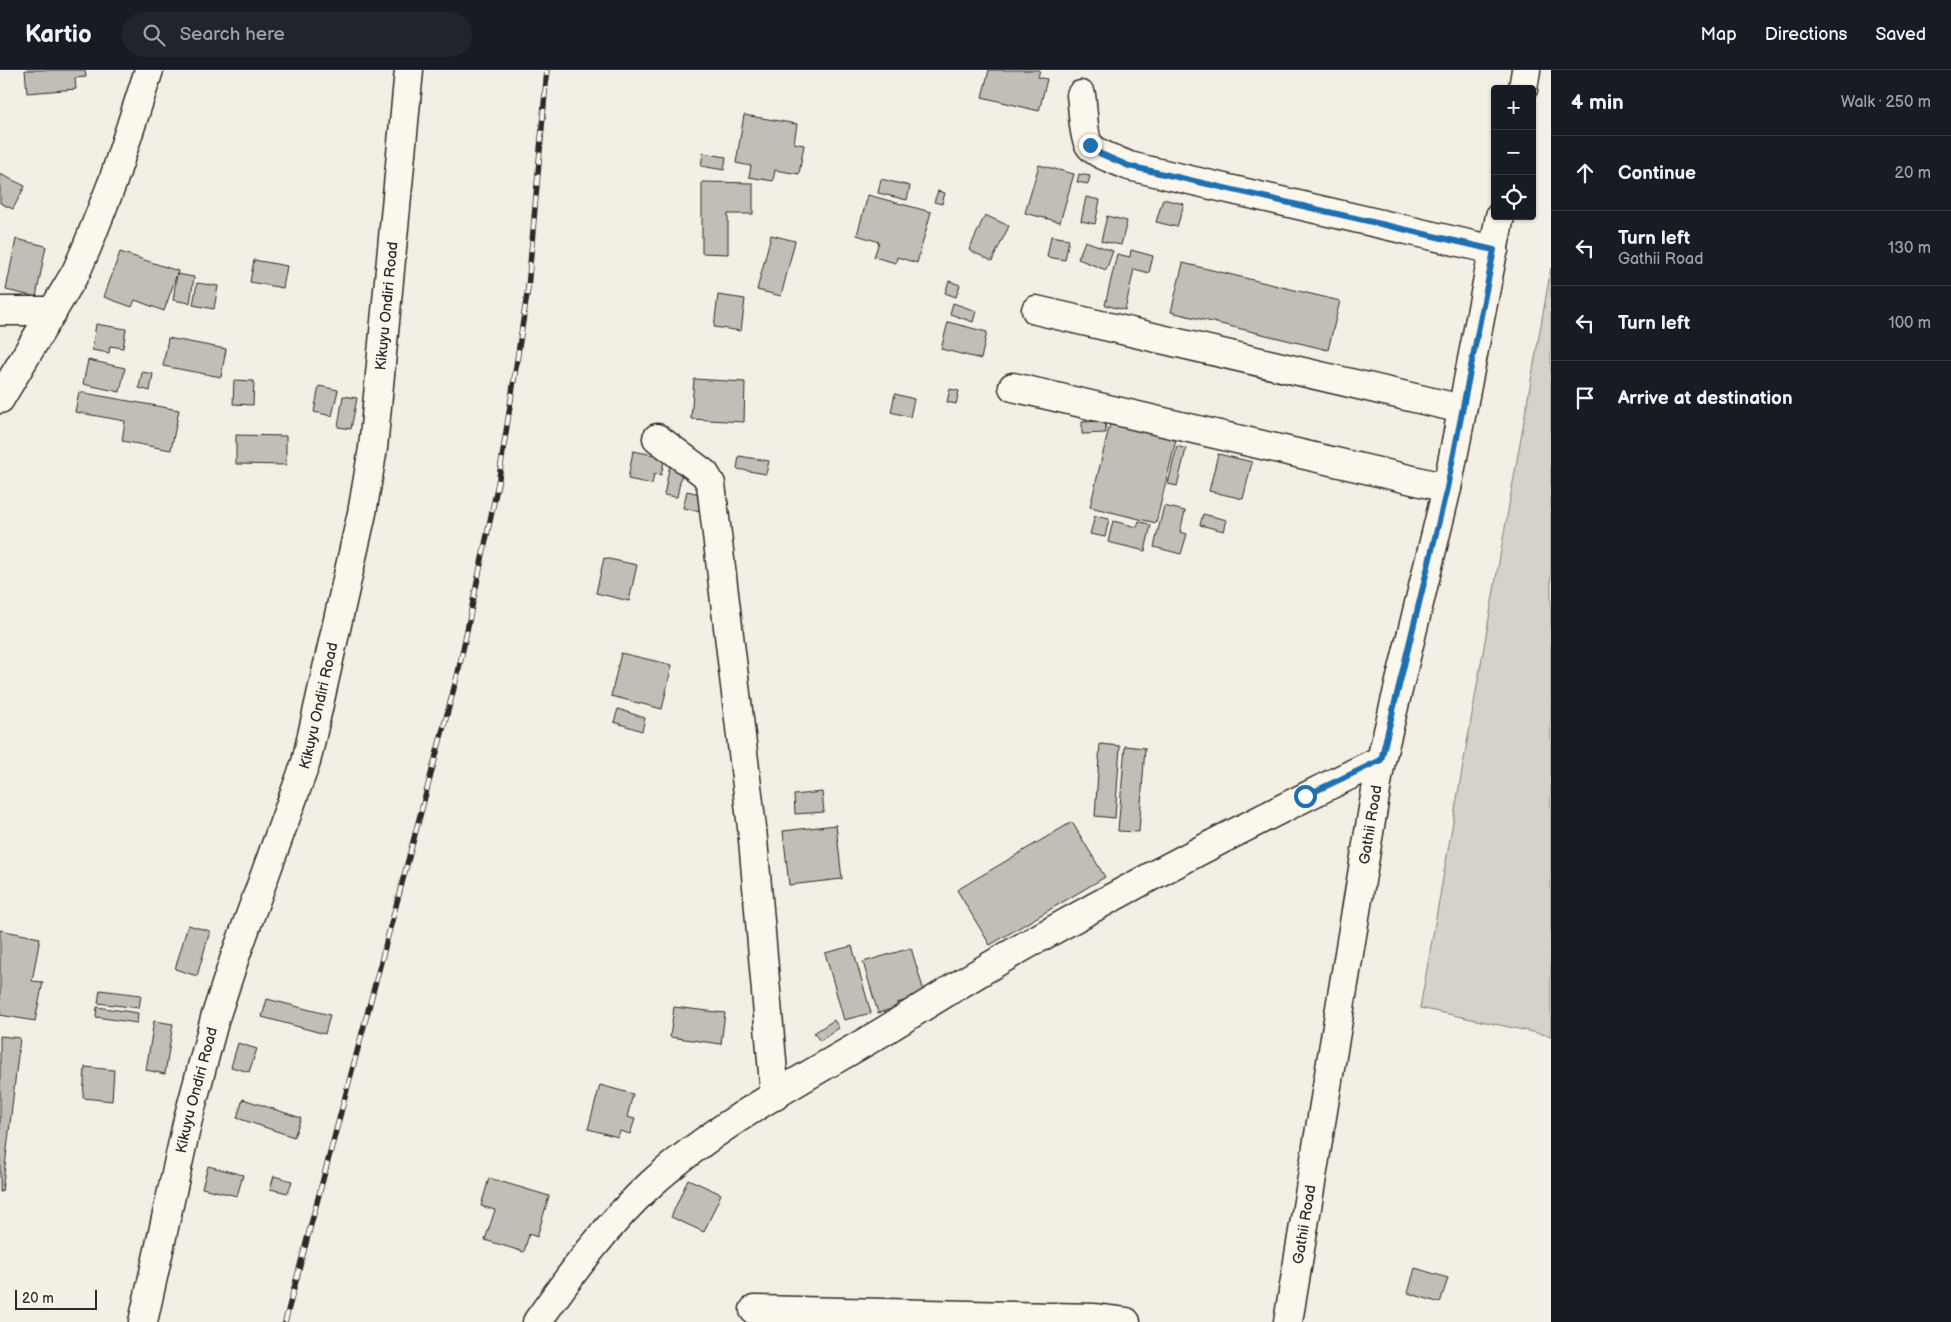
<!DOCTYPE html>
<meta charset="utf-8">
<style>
body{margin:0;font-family:"Balsamiq Sans",sans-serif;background:#20242c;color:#f1f3f6}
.controls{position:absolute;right:15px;top:15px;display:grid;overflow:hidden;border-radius:5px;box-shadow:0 1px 4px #0004}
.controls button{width:45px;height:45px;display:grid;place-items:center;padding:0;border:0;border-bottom:1px solid #363941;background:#171b24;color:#f1f3f6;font:25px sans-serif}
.scale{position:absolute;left:15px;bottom:12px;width:82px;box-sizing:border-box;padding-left:5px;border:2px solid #2b2b2b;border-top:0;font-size:14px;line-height:18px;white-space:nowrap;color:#2b2b2b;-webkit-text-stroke:4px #fbf7ec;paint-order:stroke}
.stop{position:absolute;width:15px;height:15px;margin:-11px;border:4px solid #1f6fb2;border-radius:50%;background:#fff}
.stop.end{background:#1f6fb2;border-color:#fff;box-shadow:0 1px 5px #0008}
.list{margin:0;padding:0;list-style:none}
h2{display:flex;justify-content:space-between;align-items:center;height:65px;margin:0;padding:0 20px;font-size:21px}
h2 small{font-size:16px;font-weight:400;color:#9ea1a6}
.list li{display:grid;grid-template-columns:32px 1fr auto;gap:15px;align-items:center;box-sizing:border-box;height:75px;padding:0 20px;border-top:1px solid #363941}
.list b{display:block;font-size:19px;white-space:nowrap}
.list p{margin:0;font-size:16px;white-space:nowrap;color:#9ea1a6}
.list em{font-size:16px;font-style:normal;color:#9ea1a6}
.icon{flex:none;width:28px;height:28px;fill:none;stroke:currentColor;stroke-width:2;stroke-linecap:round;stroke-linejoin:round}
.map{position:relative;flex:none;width:1551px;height:1252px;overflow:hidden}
header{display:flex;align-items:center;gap:30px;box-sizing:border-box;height:70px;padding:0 25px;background:#171b24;border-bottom:1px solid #363941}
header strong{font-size:24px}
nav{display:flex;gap:28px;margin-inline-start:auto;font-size:18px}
.search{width:350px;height:45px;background:#20242c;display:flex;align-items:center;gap:12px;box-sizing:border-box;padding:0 18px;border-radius:28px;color:#9ea1a6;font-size:19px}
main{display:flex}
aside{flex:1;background:#171b24}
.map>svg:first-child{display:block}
</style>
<header>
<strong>Kartio</strong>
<div class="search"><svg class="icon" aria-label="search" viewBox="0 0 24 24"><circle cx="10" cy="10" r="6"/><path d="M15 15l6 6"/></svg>Search here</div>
<nav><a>Map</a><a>Directions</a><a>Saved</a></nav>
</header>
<main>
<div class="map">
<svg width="1551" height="1252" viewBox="0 0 1551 1252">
<rect width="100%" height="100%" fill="#f3efe4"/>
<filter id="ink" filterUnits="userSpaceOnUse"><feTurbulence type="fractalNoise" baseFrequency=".02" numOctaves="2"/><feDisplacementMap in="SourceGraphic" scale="10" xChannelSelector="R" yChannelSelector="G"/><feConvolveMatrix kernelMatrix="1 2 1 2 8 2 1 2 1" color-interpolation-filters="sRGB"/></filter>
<g filter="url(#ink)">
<path fill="#d5d2c9" stroke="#807e7a" d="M1551,198V966L1420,938Z"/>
<path fill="#c0beb6" stroke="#2b2b2b" d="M25,0H85L86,7L75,8L76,19L27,23Z
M989,0H1040L1038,7L1047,9L1039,41L982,27Z
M744,45L797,54L794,73L804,75L799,104L775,100L773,111L749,107L751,96L736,93Z
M703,83L726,87L724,100L701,96Z
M1039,95L1074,104L1060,152L1025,143Z
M0,104L25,116L13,139L0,133Z
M1079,104L1090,106L1088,114L1077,112Z
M881,109L910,116L907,130L878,123Z
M702,112L753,113V144H728V184L702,183Z
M938,121L945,123L942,134L934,132Z
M868,125L931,142L917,193L897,187L896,193L874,187L879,172L857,165Z
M1086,127L1100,130L1095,154L1081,151Z
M1163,129L1184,134L1177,157L1156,152Z
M985,145L1009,156L992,191L969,180Z
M1107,146L1127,151L1121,175L1101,171Z
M771,165L795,171L781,226L757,220Z
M1051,166L1069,169L1065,190L1047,187Z
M16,169L46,176L36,227L6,220Z
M1085,171L1113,181L1106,200L1078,189Z
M1131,180L1153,186L1149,203L1134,199L1125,240L1105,235L1117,184L1130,187Z
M120,182L178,201L164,241L135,230L132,237L104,227Z
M254,190L287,196L283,218L250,212Z
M1183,193L1340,231L1328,280L1171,242Z
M177,204L194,207L190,233L173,230Z
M949,211L960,215L956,227L945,223Z
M197,213L218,216L214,239L193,235Z
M718,225L745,229L741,261L714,257Z
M953,233L976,241L973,252L950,244Z
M948,252L987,262L981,289L941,279Z
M96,254L126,259L123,278L110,276L109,283L92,280Z
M168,268L226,279L221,307L163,296Z
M88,290L125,298L120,322L83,314Z
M142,302L153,304L150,321L139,318Z
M694,309L745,312L744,352L691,349Z
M234,310L254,311L253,335L233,334Z
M319,316L338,320L332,346L314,342Z
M950,319L959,321L956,334L947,332Z
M79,322L179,340L171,380L122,371L125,351L75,342Z
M895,324L914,329L910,347L891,342Z
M343,326L357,328L351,359L338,357Z
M1105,351L1106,363L1082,364V352Z
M1110,354L1176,370L1156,453L1090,437Z
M236,365L286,366V395L236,394Z
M1177,376L1186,379L1177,416L1168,414Z
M633,381L665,387L661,405L654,404L652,414L628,409Z
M1218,384L1252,392L1243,429L1209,421Z
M739,386L769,391L766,404L737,399Z
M670,394L683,397L677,427L664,425Z
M687,421L704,425L701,441L683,438Z
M1164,436L1185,441L1180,462L1187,464L1181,484L1154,477Z
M1203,444L1227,450L1224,461L1200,455Z
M1095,446L1109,449L1105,467L1090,464Z
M1113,451L1137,457L1139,451L1151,455L1145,481L1108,472Z
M604,488L637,495L629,531L596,523Z
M621,583L672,595L662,639L611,626Z
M618,639L645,648L642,661L614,652Z
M1100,674L1120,676L1115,748L1095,746Z
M1125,676L1145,678L1139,762L1118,761Z
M822,722L824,742L795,744L794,725Z
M1072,752L1105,807L990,875L957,820Z
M836,755L842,809L789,815L783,761Z
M188,855L210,861L197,906L175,899Z
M0,860L40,868L32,911L43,912L35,951L0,945Z
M852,876L871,943L844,950L825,883Z
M911,878L925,925L897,933L898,937L878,943L863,892Z
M100,920L141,925L139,938L98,933Z
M267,929L330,945L325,964L262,947Z
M97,937L138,943L137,953L96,947Z
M674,937L725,943L721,974L670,967Z
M834,950L839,958L820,971L814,963Z
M154,951L173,954L165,1004L146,1000Z
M0,966L20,968L2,1122H0Z
M238,973L257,979L249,1002L231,997Z
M85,997L114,1000L112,1031L83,1028Z
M600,1015L633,1024L627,1047L635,1049L630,1064L620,1061L618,1067L588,1059Z
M243,1029L301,1048L294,1067L237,1048Z
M208,1096L243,1105L237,1126L202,1118Z
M274,1106L292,1111L288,1123L270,1119Z
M489,1108L549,1126L537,1167L529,1164L524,1182L485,1170L495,1140L481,1136Z
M688,1109L721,1124L704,1162L671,1147Z
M1415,1198L1448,1208L1440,1233L1408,1223Z"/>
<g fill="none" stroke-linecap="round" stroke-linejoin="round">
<g stroke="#2b2b2b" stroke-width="31">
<g id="minor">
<path d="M1523,19L1526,0"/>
<path d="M1081,25C1083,37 1083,68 1090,76C1099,86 1117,90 1129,96L1494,180"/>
<path d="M1036,240L1462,339"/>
<path d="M0,241H53"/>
<path d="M1013,317L1447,418"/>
<path d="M0,329L76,202L87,177L113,111L149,0"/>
<path d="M657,368L705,404L711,414L752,758L775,1026"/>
<path d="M754,1240L1093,1248L1126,1252"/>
<path id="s1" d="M143,1252L188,1049L215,948L235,887L306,692L362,443L373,378L409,0"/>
<path d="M537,1252C571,1204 608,1153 652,1113C720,1052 805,1008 884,961C932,931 980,901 1030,873C1145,808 1262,747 1381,690"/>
<path id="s2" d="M1288,1252L1381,690L1447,418L1500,146"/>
</g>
</g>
<use href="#minor" stroke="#fbf7ec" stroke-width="28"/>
<g stroke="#2b2b2b" stroke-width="5.5">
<path id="rail" d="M285,1252L458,603L499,408L528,218L547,0"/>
</g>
<use href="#rail" stroke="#fbf7ec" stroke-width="4" stroke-dasharray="11" stroke-linecap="butt"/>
</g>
</g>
<g fill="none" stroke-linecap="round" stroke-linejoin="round" filter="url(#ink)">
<path stroke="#1f6fb2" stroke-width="6" d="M1090,75L1101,84L1129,96L1494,180L1447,418L1381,690L1305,726"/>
</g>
<g text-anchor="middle" stroke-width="4" stroke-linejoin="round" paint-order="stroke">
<g font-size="15" fill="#2b2b2b" stroke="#fbf7ec">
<text dy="5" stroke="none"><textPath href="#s1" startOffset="1048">Kikuyu Ondiri Road</textPath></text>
<text dy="5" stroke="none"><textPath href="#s1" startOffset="642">Kikuyu Ondiri Road</textPath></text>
<text dy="5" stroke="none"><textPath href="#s2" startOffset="504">Gathii Road</textPath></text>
<text dy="5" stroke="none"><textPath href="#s1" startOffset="238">Kikuyu Ondiri Road</textPath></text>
<text dy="5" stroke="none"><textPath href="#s2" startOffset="99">Gathii Road</textPath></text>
</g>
</g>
</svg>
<div class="controls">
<button>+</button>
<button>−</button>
<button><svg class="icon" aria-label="locate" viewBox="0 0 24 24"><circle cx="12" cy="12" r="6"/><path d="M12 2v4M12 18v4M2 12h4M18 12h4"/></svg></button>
</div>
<div class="scale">20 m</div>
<div class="stop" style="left:1305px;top:726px"></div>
<div class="stop end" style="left:1090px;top:75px"></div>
</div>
<aside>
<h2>4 min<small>Walk · 250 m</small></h2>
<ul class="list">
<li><svg class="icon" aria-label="ahead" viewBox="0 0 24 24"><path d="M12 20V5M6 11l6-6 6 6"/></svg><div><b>Continue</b></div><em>20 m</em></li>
<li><svg class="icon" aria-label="left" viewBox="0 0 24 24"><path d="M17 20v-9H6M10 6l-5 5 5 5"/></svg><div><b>Turn left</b><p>Gathii Road</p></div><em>130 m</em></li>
<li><svg class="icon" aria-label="left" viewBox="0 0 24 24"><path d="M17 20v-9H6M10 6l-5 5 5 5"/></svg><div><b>Turn left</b></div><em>100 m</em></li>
<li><svg class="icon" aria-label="arrive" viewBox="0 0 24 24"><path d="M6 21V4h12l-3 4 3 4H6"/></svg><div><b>Arrive at destination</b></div></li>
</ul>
</aside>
</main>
